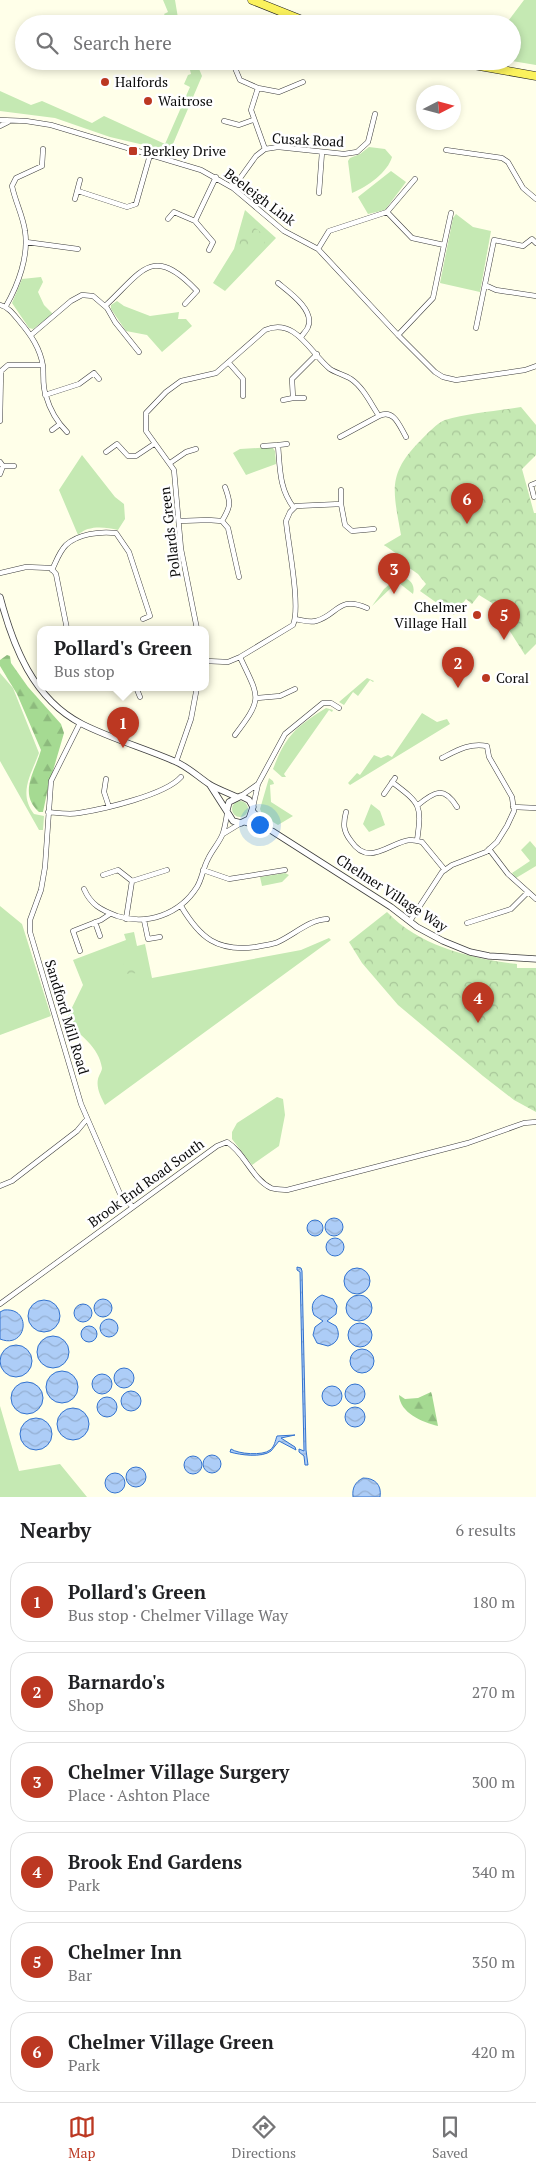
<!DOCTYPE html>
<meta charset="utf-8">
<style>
body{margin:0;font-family:"PT Serif",serif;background:#f6f6f6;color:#202124}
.compass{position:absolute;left:416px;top:85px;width:45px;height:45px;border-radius:50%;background:#fff;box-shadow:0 2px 8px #0003;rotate:84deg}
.you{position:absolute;left:259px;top:824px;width:18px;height:18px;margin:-12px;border:4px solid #fff;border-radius:50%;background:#1a73e8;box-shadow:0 0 0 8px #1a73e833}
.badge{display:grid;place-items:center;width:32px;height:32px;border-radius:50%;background:#bc3822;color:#fff;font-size:16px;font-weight:700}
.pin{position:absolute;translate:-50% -41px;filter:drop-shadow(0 1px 2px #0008)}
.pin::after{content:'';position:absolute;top:26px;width:18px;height:15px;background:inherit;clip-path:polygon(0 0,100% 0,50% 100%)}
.popup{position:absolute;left:37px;top:626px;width:172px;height:65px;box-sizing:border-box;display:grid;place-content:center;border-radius:10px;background:#fff;filter:drop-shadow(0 1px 4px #0005);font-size:16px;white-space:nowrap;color:#757577}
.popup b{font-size:19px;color:#202124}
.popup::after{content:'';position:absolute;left:50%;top:100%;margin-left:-10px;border:10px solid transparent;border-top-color:#fff}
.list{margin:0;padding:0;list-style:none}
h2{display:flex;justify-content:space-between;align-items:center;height:65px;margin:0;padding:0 20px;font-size:21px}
h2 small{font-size:16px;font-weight:400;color:#757577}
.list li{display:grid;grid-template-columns:32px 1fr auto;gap:15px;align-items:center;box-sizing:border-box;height:80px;margin:0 10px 10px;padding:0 10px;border:1px solid #e0e0e0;border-radius:20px}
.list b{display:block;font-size:19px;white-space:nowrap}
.list p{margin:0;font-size:16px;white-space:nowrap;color:#757577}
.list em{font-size:16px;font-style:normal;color:#757577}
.icon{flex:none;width:28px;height:28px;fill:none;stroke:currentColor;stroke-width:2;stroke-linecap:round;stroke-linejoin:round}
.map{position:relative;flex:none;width:536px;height:1497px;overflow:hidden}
.search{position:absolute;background:#fff;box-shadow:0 2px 8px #0003;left:15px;right:15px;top:15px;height:55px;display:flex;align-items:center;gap:12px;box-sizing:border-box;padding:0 18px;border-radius:28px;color:#757577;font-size:19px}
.sheet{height:605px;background:#fff}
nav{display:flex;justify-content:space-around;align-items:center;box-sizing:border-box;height:70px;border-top:1px solid #e0e0e0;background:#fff;font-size:14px;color:#757577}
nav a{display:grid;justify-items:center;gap:2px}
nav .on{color:#bc3822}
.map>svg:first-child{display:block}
</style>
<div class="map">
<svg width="536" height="1497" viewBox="0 0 536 1497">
<defs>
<pattern id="forest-firs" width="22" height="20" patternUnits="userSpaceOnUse" patternTransform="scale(1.25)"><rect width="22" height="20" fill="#a5da92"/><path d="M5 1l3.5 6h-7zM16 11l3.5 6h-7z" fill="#8dba7d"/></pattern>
<pattern id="park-crowns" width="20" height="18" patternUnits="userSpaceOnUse" patternTransform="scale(1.25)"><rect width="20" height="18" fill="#c5e9b3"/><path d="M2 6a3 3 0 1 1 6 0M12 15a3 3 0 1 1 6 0" fill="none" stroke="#a8c699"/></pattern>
<pattern id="water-waves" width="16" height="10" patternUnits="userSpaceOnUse" patternTransform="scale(1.25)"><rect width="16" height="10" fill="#adcdf7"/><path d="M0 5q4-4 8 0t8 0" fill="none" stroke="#94afd2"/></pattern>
</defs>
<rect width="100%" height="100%" fill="#ffffe9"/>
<path fill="#c5e9b3" d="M163,0H175L179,24H172L170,18L167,19L164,14L168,12Z
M524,0H536V65L512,61V24H506Z
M197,64L202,76L170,151L163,152L144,145L110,137L55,118L0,111V91L31,105L42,101L92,123L104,116L165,144L190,87L184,84L188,75L191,74L190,70Z
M369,147L385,149L392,157C388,172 367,187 352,193L348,161L350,158L360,154Z
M391,171L406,182L385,210L368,214L358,197Z
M245,210L276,238L225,291L213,283L234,249Z
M456,214L473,227L491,231L480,292L440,283L453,218Z
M41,277L43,282L38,292L44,305L53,314L33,329L29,328L12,303L22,279Z
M117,301L124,306L150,316L179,312L178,319H186L192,326L162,352L147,335L126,331L111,309V305Z
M272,447L275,451L276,464L246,475L233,453L240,449Z
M82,455L115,497L124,504L125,519L118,530C105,527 88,525 78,535L59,490Z
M398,577C408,577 416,583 413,594L399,583L395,589L392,587L372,606L384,589Z
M0,673L13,688L39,753C31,775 18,793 34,814L44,816L43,830H39L0,761Z
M367,678L374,681L373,682L370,680L358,696L353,692L344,705L339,702Z
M326,708L333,710L332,712L329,710L284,774L286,777H282L273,769C286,735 296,727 326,708Z
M422,713L437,722L447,719L450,724L350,785L348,783L357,773L360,775L374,755L381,758L388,755L392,757Z
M269,778L273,781L274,784L270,785L271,802L293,816L278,825L263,816L260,809Z
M232 809a8 8 0 1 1 16 0a8 8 0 1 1-16 0Z
M371,804L380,811L385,825L369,832L363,824Z
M530,841L536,848V866L516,878L512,873L530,861L521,850Z
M285,873L289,875L282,882L262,886L260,877Z
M0,906L22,924L51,1016L0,1035Z
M134,932L137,946L145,944L152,978L301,950L329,938L331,940L105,1105C101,1097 96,1088 98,1079C99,1075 102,1071 102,1068C99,1047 80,1034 65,1022L83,985L73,960L126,940L124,934Z
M277,1097L283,1099L285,1115L279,1146L252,1165L232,1139V1132L237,1123Z
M0,1406L19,1471L60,1464L87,1497H0Z"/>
<path fill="url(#forest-firs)" d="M7,655L10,656L11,663L28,687L61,724L64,733L48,788L43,812H39C18,793 35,772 41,750L17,694L0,666V660Z
M431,1392L432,1395L438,1426C422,1422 400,1413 399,1395L405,1399L418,1398Z"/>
<path fill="url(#park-crowns)" d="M244,225C256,227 263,231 265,243C258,249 247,252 238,249Z
M521,407L536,425V455L522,469L534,513H536V644L525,655L492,603L479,595L472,604L466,599L454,615L420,591L426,584L418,574L395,558L397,554L384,545L401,535C393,490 387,474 421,440C427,434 437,423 445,420C467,413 498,411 521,407Z
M387,912C419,946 472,959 517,964V968H536V1112L514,1100L483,1076L398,1005L362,963L349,942Z
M138,960V973L123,974V961Z"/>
<path fill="url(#water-waves)" stroke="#3373cf" d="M325 1227a9 9 0 1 1 18 0a9 9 0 1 1-18 0Z
M307 1228a8 8 0 1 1 16 0a8 8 0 1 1-16 0Z
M326 1247a9 9 0 1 1 18 0a9 9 0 1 1-18 0Z
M297,1267L301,1268L302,1271L306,1450L308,1465H305L304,1456L299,1452V1449L304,1451L300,1272L297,1270Z
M344 1281a13 13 0 1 1 26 0a13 13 0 1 1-26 0Z
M322,1295L333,1299L337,1306L336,1314L327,1321L336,1326C341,1335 338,1343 328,1346L317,1343L313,1335L315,1327L323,1321L314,1315C310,1306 313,1299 322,1295Z
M346 1308a13 13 0 1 1 26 0a13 13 0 1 1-26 0Z
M94 1308a9 9 0 1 1 18 0a9 9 0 1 1-18 0Z
M28 1316a16 16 0 1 1 32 0a16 16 0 1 1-32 0Z
M74 1313a9 9 0 1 1 18 0a9 9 0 1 1-18 0Z
M4,1310C33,1307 27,1350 0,1339V1312Z
M100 1328a9 9 0 1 1 18 0a9 9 0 1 1-18 0Z
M348 1335a12 12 0 1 1 24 0a12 12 0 1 1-24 0Z
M81 1334a8 8 0 1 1 16 0a8 8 0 1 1-16 0Z
M37 1352a16 16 0 1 1 32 0a16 16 0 1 1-32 0Z
M0 1361a16 16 0 1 1 32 0a16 16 0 1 1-32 0Z
M350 1361a12 12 0 1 1 24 0a12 12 0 1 1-24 0Z
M114 1378a10 10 0 1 1 20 0a10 10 0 1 1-20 0Z
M46 1387a16 16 0 1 1 32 0a16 16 0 1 1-32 0Z
M92 1384a10 10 0 1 1 20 0a10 10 0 1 1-20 0Z
M11 1398a16 16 0 1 1 32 0a16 16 0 1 1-32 0Z
M345 1394a10 10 0 1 1 20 0a10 10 0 1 1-20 0Z
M322 1396a10 10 0 1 1 20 0a10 10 0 1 1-20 0Z
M121 1401a10 10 0 1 1 20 0a10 10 0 1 1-20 0Z
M97 1407a10 10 0 1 1 20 0a10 10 0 1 1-20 0Z
M345 1417a10 10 0 1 1 20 0a10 10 0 1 1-20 0Z
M57 1424a16 16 0 1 1 32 0a16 16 0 1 1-32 0Z
M20 1434a16 16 0 1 1 32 0a16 16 0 1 1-32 0Z
M295,1435L281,1438L295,1447L296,1450L279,1441C276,1444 274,1448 271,1451C262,1458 240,1455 230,1452L231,1449C238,1454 263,1456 270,1450C275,1446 275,1441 277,1436Z
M203 1464a9 9 0 1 1 18 0a9 9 0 1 1-18 0Z
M184 1465a9 9 0 1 1 18 0a9 9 0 1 1-18 0Z
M126 1477a10 10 0 1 1 20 0a10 10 0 1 1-20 0Z
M105 1483a10 10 0 1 1 20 0a10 10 0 1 1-20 0Z
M363,1478C375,1478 382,1485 380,1497H353C352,1488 355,1482 363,1478Z"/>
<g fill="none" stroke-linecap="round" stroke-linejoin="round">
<g stroke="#3e3e3e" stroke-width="5.5">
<path id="minor" d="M232,61L240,80L258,88L251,110L265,149
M258,88L279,92L303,82
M0,120L26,121L51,125L201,170L233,188L284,231L318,249L398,335L435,372L443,377L456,380L525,370L536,366
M224,121L239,125L253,120
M0,126L8,122
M446,150L502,158L508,162L523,188L536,199
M233,188L256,156L265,149L278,147L344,154L357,152L368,142L375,114
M78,191L127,207L136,204L150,155
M319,193L322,152
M75,199L80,180
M387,212L415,179
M168,219L174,212L195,221
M26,242L78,249
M444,245L451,213
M318,249L329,231L387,212L412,238L444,245L433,298L398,335
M209,250L213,242L195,221L216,177
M278,283C289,292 315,310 308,327C307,330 303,334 301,337
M485,285L496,290L536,296
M0,305C9,307 14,315 20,322C31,335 40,348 43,366C44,376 42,386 46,396C50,410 57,422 67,432
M6,306C18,285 29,256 25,231C23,216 15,201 12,186L16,178L42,166L43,149
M105,306C142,272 152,243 197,291L185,304
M476,328L494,240L523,246L532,239L536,243
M31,335L71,301L82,295L93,296L107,308L115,322L139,352
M229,363L243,379V396
M45,395L79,384L94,373L99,379
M304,398H293L292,379L317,354
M283,400L293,398
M0,421L1,371L8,365H42
M52,430L60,424
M340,437L379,416
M287,444L278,445C280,468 279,489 294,508
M263,446L278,445
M106,452L117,444L128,456H136L154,444
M0,462L3,466H14
M170,463L186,452L196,449
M0,474L3,466
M341,490V504
M534,497L531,485L536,483
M179,521L208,520L222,521L228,528L239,577
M222,521C231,506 231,503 225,487
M52,570C56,562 59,552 66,545C78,534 100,531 116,533L129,552L150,616L143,619
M0,573L26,567L51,568L56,574L67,629
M295,619C302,620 309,623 316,621C338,615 338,595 367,608
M197,629L181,549L174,470L146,431V413L166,392L181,381L216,373L265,330C296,317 310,353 330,369C336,373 345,375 351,379C363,387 371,404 379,416C394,408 400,427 406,437
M206,661L228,662L240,657L293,625C301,607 288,543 286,521L290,512L296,506L341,504L345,525L352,531L374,529
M136,687L140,697
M257,698L280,696L295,689
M80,723L51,781L45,867L41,890L30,920V932L81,1104L121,1196L132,1206
M235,735C264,697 259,698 240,657
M176,762L191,719L197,687
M106,779L104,792L109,807
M392,782C421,804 422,805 417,841
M384,794L395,778
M241,796L258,784
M418,805C435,791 444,786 457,807
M253,807L258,784L285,734L323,703H331L339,708
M513,807L536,808
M48,812C58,813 69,815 79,813C104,809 165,795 181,777
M346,812C343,824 343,831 351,841C369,868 390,842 410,840C413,840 418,841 422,842L445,870
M223,834L241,823
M489,849L508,874L536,899
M203,870L229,879L285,870
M103,875L118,870L132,881
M84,889C91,905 101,910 117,916C147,926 180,914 197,887C202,879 203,868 208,859C212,850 220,842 223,833C225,827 226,820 227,814
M181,906C200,938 217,952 256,947C263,945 272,945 278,942C295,934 309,920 327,919
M126,919L132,881L167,870
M144,920L148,939L160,937
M410,921L442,872L452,865L486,852L497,842L507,826L514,811L512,797L489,757L487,746C469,743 458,750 442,758
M95,922L100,936
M467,923L511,909L528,892
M80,951L73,931L101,920L110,914
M0,1186L12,1181L77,1131L87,1119
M0,1304L217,1146L227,1142C245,1153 252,1179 271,1188C276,1190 282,1189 287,1190L468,1143L524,1123L536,1122"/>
</g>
<g stroke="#3e3e3e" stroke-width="7">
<path id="tertiary" d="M0,597C13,646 33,699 82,724C112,739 144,748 174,761C187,766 197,776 209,784C217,789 228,793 237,797
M210,785L233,821L241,823L249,819L253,807L249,800L241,796L229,802L227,810
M253,812L270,830
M245,822L272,831L391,907L417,927L443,941L470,952L489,956L536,959"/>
</g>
<g stroke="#1c1c1c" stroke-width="9">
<path id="primary" d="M252,0L312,24
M451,61L536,76"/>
</g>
<use href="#minor" stroke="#fff" stroke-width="4.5"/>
<use href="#tertiary" stroke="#fff" stroke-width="5.5"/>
<use href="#primary" stroke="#fbf25d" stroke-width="8"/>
</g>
<g fill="#bc3822" stroke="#fff" stroke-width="2">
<circle cx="105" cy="82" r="5"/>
<circle cx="148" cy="101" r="5"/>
<rect x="128" y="146" width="10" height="10" rx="2.5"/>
<circle cx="477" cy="615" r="5"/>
<circle cx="486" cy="678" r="5"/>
</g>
<g text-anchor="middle" stroke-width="5" stroke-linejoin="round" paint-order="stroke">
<g font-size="14" fill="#0b0b0b" stroke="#fff" text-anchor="start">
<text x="115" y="87">Halfords</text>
<text x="158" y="106">Waitrose</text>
<text x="143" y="156">Berkley Drive</text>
<text x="467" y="612" text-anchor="end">Chelmer<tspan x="467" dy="16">Village Hall</tspan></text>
<text x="496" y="683">Coral</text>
</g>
<g font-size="14" fill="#0b0b0b" stroke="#fff">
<text transform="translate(308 140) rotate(3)" y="5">Cusak Road</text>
<text transform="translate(260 197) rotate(37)" y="5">Beeleigh Link</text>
<text transform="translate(170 532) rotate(-97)" y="5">Pollards Green</text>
<text transform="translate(392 893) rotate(33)" y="5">Chelmer Village Way</text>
<text transform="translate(67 1017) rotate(73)" y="5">Sandford Mill Road</text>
<text transform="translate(146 1183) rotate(-36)" y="5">Brook End Road South</text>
</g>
</g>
</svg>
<svg class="compass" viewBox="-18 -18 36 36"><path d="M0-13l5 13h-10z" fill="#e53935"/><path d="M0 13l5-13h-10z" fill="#757577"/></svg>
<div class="you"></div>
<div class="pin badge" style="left:123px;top:748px">1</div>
<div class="popup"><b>Pollard's Green</b>Bus stop</div>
<div class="pin badge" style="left:458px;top:688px">2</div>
<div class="pin badge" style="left:394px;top:594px">3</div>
<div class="pin badge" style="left:478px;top:1023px">4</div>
<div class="pin badge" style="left:504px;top:640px">5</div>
<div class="pin badge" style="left:467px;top:524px">6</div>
<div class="search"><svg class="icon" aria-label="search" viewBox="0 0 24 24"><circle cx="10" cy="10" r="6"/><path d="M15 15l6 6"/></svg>Search here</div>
</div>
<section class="sheet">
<h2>Nearby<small>6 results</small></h2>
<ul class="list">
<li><span class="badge">1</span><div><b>Pollard's Green</b><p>Bus stop · Chelmer Village Way</p></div><em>180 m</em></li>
<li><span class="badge">2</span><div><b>Barnardo's</b><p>Shop</p></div><em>270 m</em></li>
<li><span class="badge">3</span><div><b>Chelmer Village Surgery</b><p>Place · Ashton Place</p></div><em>300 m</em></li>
<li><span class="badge">4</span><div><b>Brook End Gardens</b><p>Park</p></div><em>340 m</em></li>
<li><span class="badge">5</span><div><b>Chelmer Inn</b><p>Bar</p></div><em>350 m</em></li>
<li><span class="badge">6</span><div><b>Chelmer Village Green</b><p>Park</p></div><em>420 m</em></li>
</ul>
</section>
<nav>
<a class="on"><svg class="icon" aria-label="map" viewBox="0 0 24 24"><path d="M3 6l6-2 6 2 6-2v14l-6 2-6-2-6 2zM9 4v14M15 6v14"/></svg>Map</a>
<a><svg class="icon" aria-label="directions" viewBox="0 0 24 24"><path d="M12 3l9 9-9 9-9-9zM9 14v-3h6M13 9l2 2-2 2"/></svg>Directions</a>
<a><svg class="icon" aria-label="saved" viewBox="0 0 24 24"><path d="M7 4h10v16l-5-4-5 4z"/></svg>Saved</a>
</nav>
